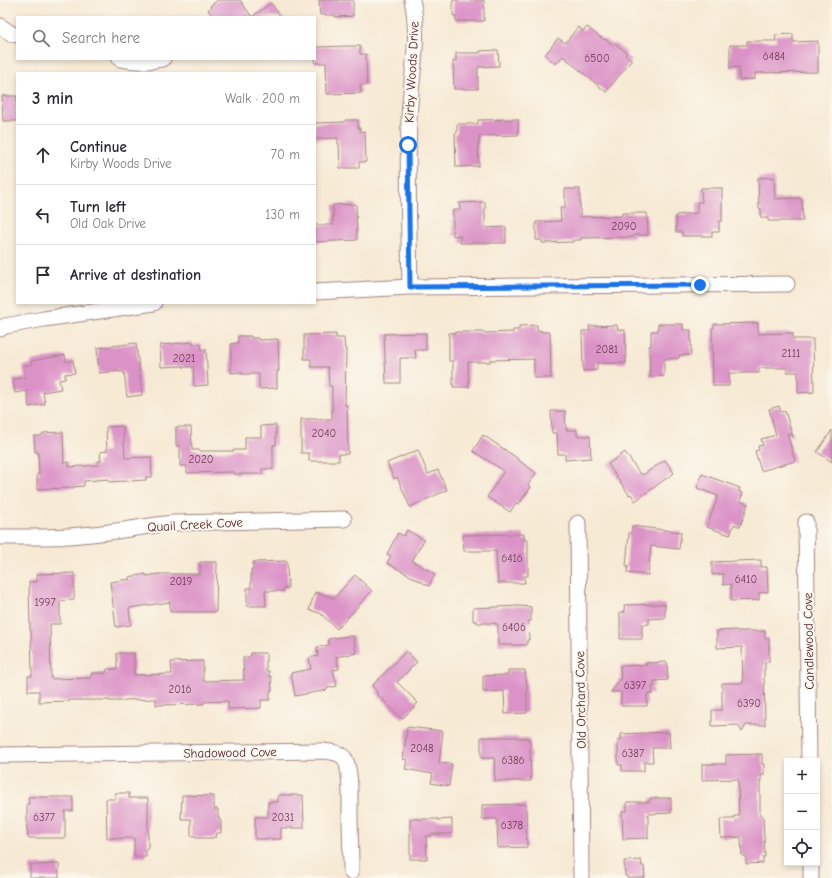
<!DOCTYPE html>
<meta charset="utf-8">
<style>
body{margin:0;font-family:"Comic Neue",sans-serif;background:#f7f7f7;color:#2b2b33}
.controls{position:absolute;right:12px;bottom:12px;display:grid;overflow:hidden;border-radius:0px;box-shadow:0 2px 6px #0003}
.controls button{width:36px;height:36px;display:grid;place-items:center;padding:0;border:0;border-bottom:1px solid #e1e1e2;background:#fff;color:#2b2b33;font:20px sans-serif}
.stop{position:absolute;width:12px;height:12px;margin:-9px;border:3px solid #1a73e8;border-radius:50%;background:#fff}
.stop.end{background:#1a73e8;border-color:#fff;box-shadow:0 1px 4px #0008}
.list{margin:0;padding:0;list-style:none}
h2{display:flex;justify-content:space-between;align-items:center;height:52px;margin:0;padding:0 16px;font-size:17px}
h2 small{font-size:13px;font-weight:400;color:#7c7c81}
.list li{display:grid;grid-template-columns:26px 1fr auto;gap:12px;align-items:center;box-sizing:border-box;height:60px;padding:0 16px;border-top:1px solid #e1e1e2}
.list b{display:block;font-size:15px;white-space:nowrap}
.list p{margin:0;font-size:13px;white-space:nowrap;color:#7c7c81}
.list em{font-size:13px;font-style:normal;color:#7c7c81}
.icon{flex:none;width:22px;height:22px;fill:none;stroke:currentColor;stroke-width:2;stroke-linecap:round;stroke-linejoin:round}
.map{position:relative;flex:none;width:832px;height:878px;overflow:hidden}
.search{position:absolute;background:#fff;box-shadow:0 2px 6px #0003;left:16px;top:16px;width:300px;height:44px;display:flex;align-items:center;gap:10px;box-sizing:border-box;padding:0 14px;border-radius:0px;color:#7c7c81;font-size:15px}
.panel{position:absolute;background:#fff;box-shadow:0 2px 6px #0003;left:16px;top:72px;width:300px;height:232px;border-radius:0px}
.map>svg:first-child{display:block}
</style>
<div class="map">
<svg width="832" height="878" viewBox="0 0 832 878">
<rect width="100%" height="100%" fill="#fbf7ec"/>
<filter id="ink" filterUnits="userSpaceOnUse"><feTurbulence type="fractalNoise" baseFrequency=".025" numOctaves="2"/><feDisplacementMap in="SourceGraphic" scale="8" xChannelSelector="R" yChannelSelector="G"/><feConvolveMatrix kernelMatrix="1 2 1 2 8 2 1 2 1" color-interpolation-filters="sRGB"/></filter>
<filter id="wash" filterUnits="userSpaceOnUse"><feTurbulence type="fractalNoise" baseFrequency=".012" numOctaves="4" result="noise"/><feDisplacementMap in="SourceGraphic" scale="16" xChannelSelector="R" yChannelSelector="G"/><feGaussianBlur stdDeviation="0.9" result="paint"/><feColorMatrix in="noise" values="0 0 0 0 0 0 0 0 0 0 0 0 0 0 0 0 0 1.4 0 .05"/><feComposite in="paint" operator="in"/></filter>
<g filter="url(#wash)">
<rect width="100%" height="100%" fill="#f7ead5"/>
<g id="blocks">
<path fill="#db93c7" d="M218,0H240L252,17L271,3L281,17H213L208,10L211,7L210,6Z
M319,0H353V16L335,17V15H320Z
M453,0H484V21H456V16H453Z
M578,27L583,31L587,27L604,40L605,39L613,45L615,43L627,53L625,55L632,60L606,92L563,56L556,64L545,55L558,38L565,43Z
M793,34V42L818,41V72L755,73V79L739,80V67L730,68V45H747V41H776L775,35Z
M350,46H360V54H366L367,85H360L361,93L327,94L326,63H315V47Z
M498,50L499,66L478,67V89H454L453,61H456V53H480V51Z
M2,96H17V121H3Z
M518,119V135L479,136V144H478L479,166L456,167L455,133H457V124H478V120Z
M345,120H358V128H360V132L365,131L366,162H359V168H340L339,144H338V138L315,139V123L345,122Z
M774,177L775,199L800,198V200H802L803,221H768V218H761V209H759L758,178Z
M701,188H722V221H719V232H712V236H682V232H676V215L697,213V202H702Z
M565,189H580V217L622,216V213H647L648,235H634V237L581,238V240H573V242L542,243V240H536V222L561,221L560,208H565Z
M485,202V228L506,227V243H460V235L453,236V210H460L459,203Z
M356,204L357,240L315,242V225H333V205Z
M758,323V334L793,333V339H813L814,392L798,393V372H787V368H759V373H729V386H713L712,328H714V324Z
M658,324H683V330H691V355H679V358L664,359V376L650,377L649,346H651V331H658Z
M537,325V331L541,330V332H550L551,378H534V359L490,360V362H468L469,387H453V361H449V333H456V332H483V333L513,332V330H519V326Z
M617,325L618,330H625L626,363H597V370L583,371L582,331H590L589,326Z
M426,333V350H415L416,358H400V383H386L384,334Z
M336,334V338H344L345,349H346L345,405H347L348,454H339V461H309V453H301V419H332V386H329L328,367H311V359H304V335Z
M238,336H251V338H258V340L278,339L279,371H277V388L259,389V374H242V372L231,373V344L238,343Z
M193,342V345L201,344L202,350L206,349L208,385L194,386L193,367H183V366L161,367L160,345Z
M136,343L142,395L127,397L124,372H119L118,371L99,373L97,348Z
M65,355L66,362L73,360L75,373L65,374V379L59,380L61,389L43,392L45,404L29,407L27,391L15,393L13,379L25,378L23,366L32,364L31,361Z
M779,406L781,412L785,411L793,437L787,433L795,461L761,471L755,451L759,450L758,446L763,445L761,439L776,435L769,409Z
M551,411H565L566,430H577V436H590L591,458L565,460V454H558L557,433H552Z
M276,425V445H273V469H262V474H234V472L187,473V466H180V446H176V427H191L192,450H199V451H234V450H245V437H261V426Z
M123,426L125,458L151,457L152,477H146V480L109,482V479L84,481V486L73,487V488L37,489V474H39L38,452H35L34,436H41V435L43,434V433L63,432L64,463L69,462V467L98,465V461H101L100,452L107,451L106,427Z
M832,430V462L817,452Z
M483,435L517,458V459L536,473L528,485L531,487L519,504L516,503L510,512L487,497L504,471L473,451Z
M418,450L428,474L438,470L447,490L410,507L397,477L394,479L387,463Z
M625,452L640,474L641,473L643,475L665,460L674,473L635,501L631,494L629,495L608,464Z
M702,474L740,488L739,492L743,493L740,501L748,504L740,527L734,524L730,535L707,527L718,496L697,488Z
M632,526L681,532L679,549L651,546L648,575L627,573L628,566H626L629,533H631Z
M407,530L424,540L412,561L435,574L429,586L387,563L391,556L387,554L398,533L404,536Z
M524,534V540H528V576H524L525,583H498L496,551H464L463,535Z
M761,560V567H767L768,592L759,593V600L731,601V584L723,585V574L712,575V562Z
M287,561L288,588H284V591H265L266,606H247V588H251V569L253,570V562Z
M200,562H217L216,612H170V602L129,608L131,625L116,627L110,582L130,579L129,577L146,574V576L159,574H200Z
M74,573V600L60,601V624H50L51,679L91,678L92,673H106L107,669H117V653H134V675L172,674L171,662L203,661V681L244,680L243,657H250L251,653H266V671H269V677L271,676L272,691H270V700H261V708L228,709V701L204,702V704L156,705V699L125,700V701H109V700H70V701L39,702V691H28V676H32L31,630H30L29,582H37V574Z
M355,575L372,591L337,629L320,613L309,610L315,592L334,598Z
M665,604V618L649,619V624L642,625V639H620V612H625L624,605Z
M519,606L531,607V621H528L529,640H527V645H498V624H495V623H477V621H473V608Z
M736,630L737,631H765V638H769V662H765V670H764L765,725H746L742,732L738,725L712,726V710H722V683H743L742,647L717,648V631Z
M348,636H353L356,653L336,657L339,669L333,670L337,686L327,688V690L295,696L291,673L311,669L309,658L318,656L317,647L329,645L328,639Z
M406,651L417,662L397,682L418,703L402,719L376,693L377,691L372,686Z
M667,662L668,680L654,681V687H652L653,694H647V706H621V692H611L619,680H621L620,666L646,665V663Z
M508,670H525L527,686V713L505,714L504,691L483,692V676L508,675Z
M407,727L443,731L439,763L452,764L449,786L431,783L433,774L405,769L407,760L403,759Z
M669,732L670,748H652L653,762H644V771H622V765H618V740H621V734Z
M481,737H517V738H528V740H530L531,781H495L494,758H481Z
M762,754V764H764V775H761V781H760V816H763L765,857H763V863L746,864V856H742L741,837L721,838L720,819H734V816H739L738,779L702,780V764H726V755Z
M115,793H129V798H148V849H146V857H134V838H107L106,799H115Z
M182,795L214,796V809H218V816L221,822V833H217L216,837H213V838H196V836H191V819H181Z
M278,795H303L304,828H281V839H255V817H268V802H278Z
M28,797H73V811H65V838H28V831H27V804H29Z
M650,798H671V813L648,814V838L623,839L622,811H627V802H650Z
M526,804L527,847L498,848L497,819H482V805Z
M410,819H438V820L452,819V834H431V836H426L427,859H410Z
M641,860L642,866H644L645,877H644V878H627V876H625L624,861Z
M59,864V878H30V865Z"/>
</g>
</g>
<g filter="url(#ink)">
<use href="#blocks" fill-opacity="0" stroke="#a08480" stroke-width="1"/>
<g fill="none" stroke-linecap="round" stroke-linejoin="round">
<g stroke="#a08480" stroke-width="17">
<path id="minor" d="M0,26L12,34L17,35
M120,59C135,62 148,62 163,59
M410,287C409,232 407,176 409,121C410,80 421,40 412,0
M315,292L410,287L787,284
M0,329L5,326L44,319L154,303
M806,522L809,761
M578,523L581,878
M0,537C27,537 54,538 80,535C112,533 143,526 175,523L344,519
M0,755L323,751C330,752 340,752 345,759C351,770 350,798 350,810C350,831 351,851 351,872
M811,863V878"/>
</g>
<use href="#minor" stroke="#fff" stroke-width="15"/>
</g>
</g>
<g fill="none" stroke-linecap="round" stroke-linejoin="round" filter="url(#ink)">
<path stroke="#1a73e8" stroke-width="5" d="M408,145L410,287L700,285"/>
</g>
<g text-anchor="middle" stroke-width="4" stroke-linejoin="round" paint-order="stroke">
<g font-size="11" fill="#6e3c52">
<text x="774" y="60">6484</text>
<text x="597" y="62">6500</text>
<text x="624" y="230">2090</text>
<text x="607" y="353">2081</text>
<text x="791" y="357">2111</text>
<text x="184" y="362">2021</text>
<text x="324" y="437">2040</text>
<text x="201" y="463">2020</text>
<text x="512" y="562">6416</text>
<text x="746" y="583">6410</text>
<text x="181" y="585">2019</text>
<text x="45" y="606">1997</text>
<text x="514" y="631">6406</text>
<text x="635" y="689">6397</text>
<text x="180" y="693">2016</text>
<text x="749" y="707">6390</text>
<text x="422" y="752">2048</text>
<text x="633" y="757">6387</text>
<text x="513" y="764">6386</text>
<text x="44" y="821">6377</text>
<text x="283" y="821">2031</text>
<text x="512" y="829">6378</text>
</g>
<g font-size="13" fill="#4a1f2b" stroke="#fbf7ec">
<text transform="translate(411 72) rotate(-87)" y="5">Kirby Woods Drive</text>
<text transform="translate(195 524) rotate(-3)" y="5">Quail Creek Cove</text>
<text transform="translate(808 641) rotate(-91)" y="5">Candlewood Cove</text>
<text transform="translate(580 700) rotate(-91)" y="5">Old Orchard Cove</text>
<text transform="translate(230 752) rotate(-1)" y="5">Shadowood Cove</text>
</g>
</g>
</svg>
<div class="controls">
<button>+</button>
<button>−</button>
<button><svg class="icon" aria-label="locate" viewBox="0 0 24 24"><circle cx="12" cy="12" r="6"/><path d="M12 2v4M12 18v4M2 12h4M18 12h4"/></svg></button>
</div>
<div class="stop" style="left:408px;top:145px"></div>
<div class="stop end" style="left:700px;top:285px"></div>
<div class="search"><svg class="icon" aria-label="search" viewBox="0 0 24 24"><circle cx="10" cy="10" r="6"/><path d="M15 15l6 6"/></svg>Search here</div>
<section class="panel">
<h2>3 min<small>Walk · 200 m</small></h2>
<ul class="list">
<li><svg class="icon" aria-label="ahead" viewBox="0 0 24 24"><path d="M12 20V5M6 11l6-6 6 6"/></svg><div><b>Continue</b><p>Kirby Woods Drive</p></div><em>70 m</em></li>
<li><svg class="icon" aria-label="left" viewBox="0 0 24 24"><path d="M17 20v-9H6M10 6l-5 5 5 5"/></svg><div><b>Turn left</b><p>Old Oak Drive</p></div><em>130 m</em></li>
<li><svg class="icon" aria-label="arrive" viewBox="0 0 24 24"><path d="M6 21V4h12l-3 4 3 4H6"/></svg><div><b>Arrive at destination</b></div></li>
</ul>
</section>
</div>
